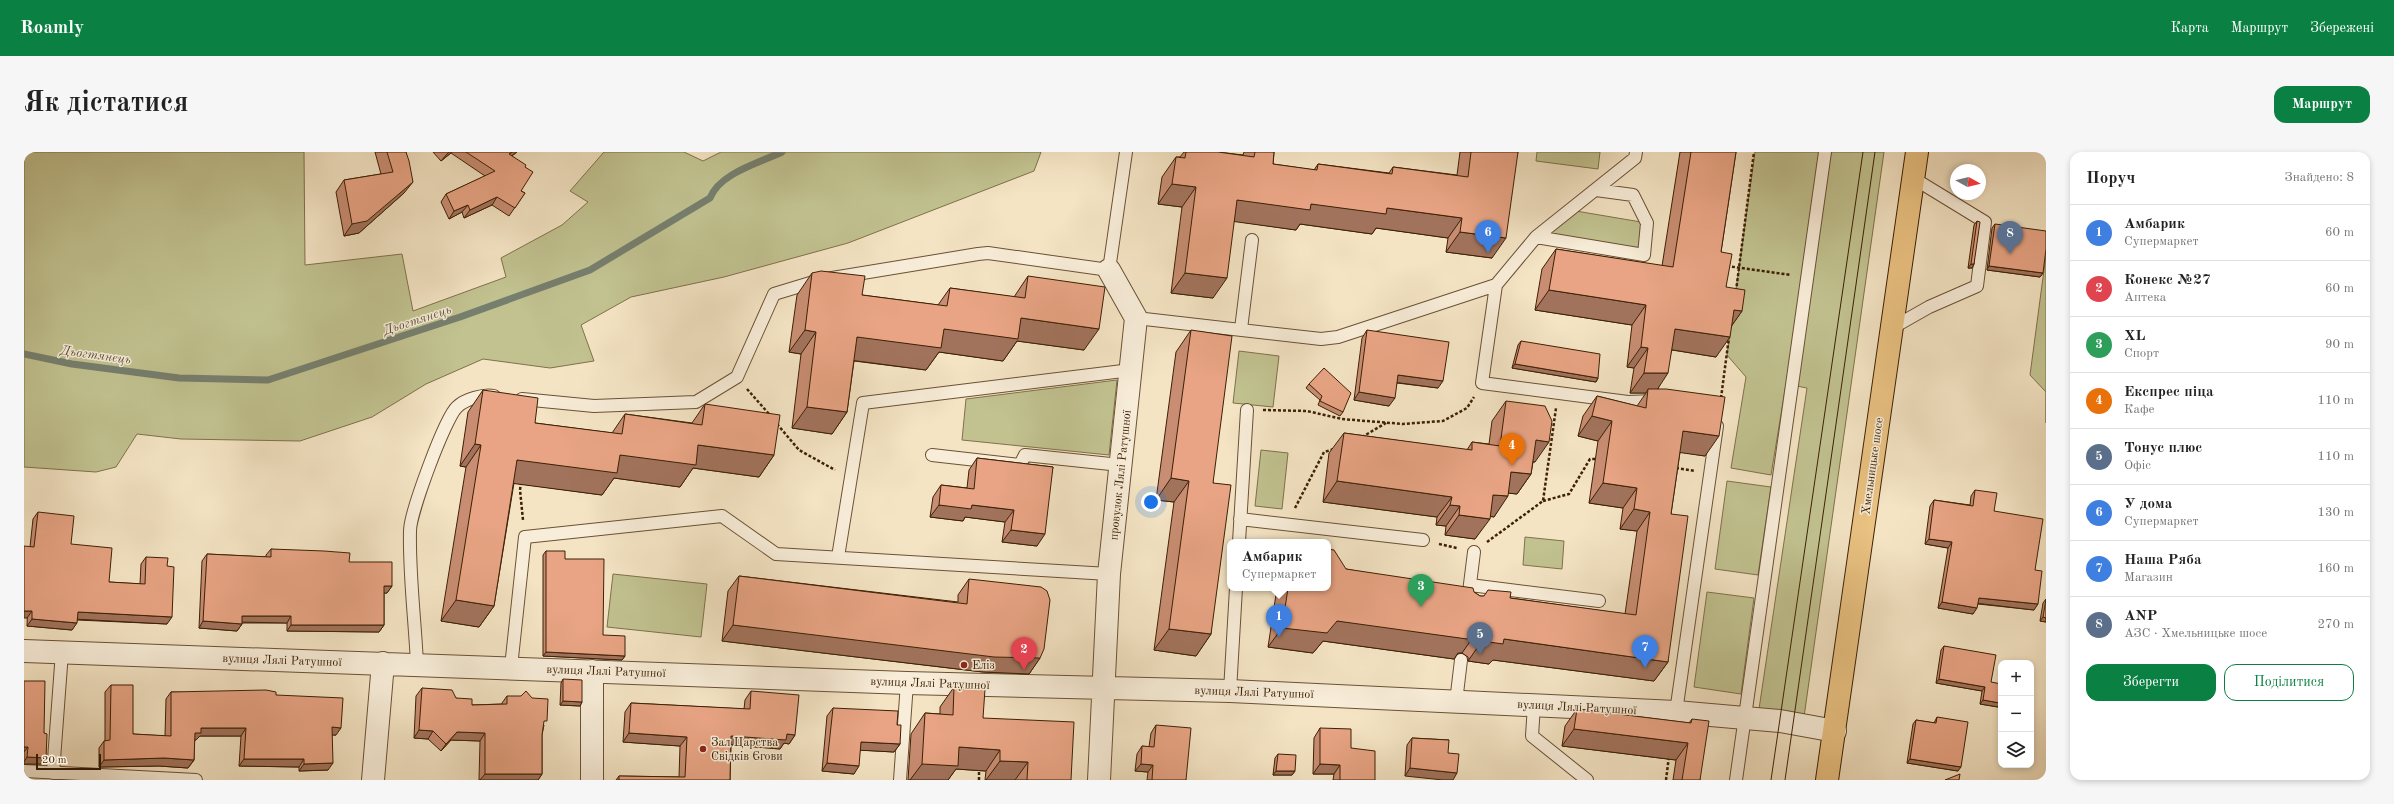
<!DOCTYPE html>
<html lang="uk">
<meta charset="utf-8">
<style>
body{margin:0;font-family:"Old Standard TT",serif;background:#f6f6f6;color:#222}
.controls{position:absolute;right:12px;bottom:12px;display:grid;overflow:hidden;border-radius:8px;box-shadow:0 2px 6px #0003}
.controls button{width:36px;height:36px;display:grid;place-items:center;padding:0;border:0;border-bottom:1px solid #e0e0e0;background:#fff;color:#222;font:20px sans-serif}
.compass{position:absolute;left:1926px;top:12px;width:36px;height:36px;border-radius:50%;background:#fff;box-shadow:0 2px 6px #0003;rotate:98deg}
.scale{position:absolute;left:12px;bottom:10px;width:65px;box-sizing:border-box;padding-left:4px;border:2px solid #3d2005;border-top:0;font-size:11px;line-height:14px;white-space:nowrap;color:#3d2005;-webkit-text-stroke:3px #f8edd9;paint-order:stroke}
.you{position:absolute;left:1127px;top:350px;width:14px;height:14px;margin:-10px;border:3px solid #fff;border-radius:50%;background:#1a73e8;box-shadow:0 0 0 6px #1a73e833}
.badge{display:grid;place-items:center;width:26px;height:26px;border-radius:50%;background:#0b8043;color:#fff;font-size:13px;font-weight:700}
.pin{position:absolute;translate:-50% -33px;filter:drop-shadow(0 1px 2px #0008)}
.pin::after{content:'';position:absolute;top:21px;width:14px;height:12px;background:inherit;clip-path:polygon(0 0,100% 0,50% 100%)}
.popup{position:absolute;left:1203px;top:387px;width:104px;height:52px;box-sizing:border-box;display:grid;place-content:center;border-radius:8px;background:#fff;filter:drop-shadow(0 1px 3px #0005);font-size:13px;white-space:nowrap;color:#767676}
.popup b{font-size:15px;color:#222}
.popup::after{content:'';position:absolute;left:50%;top:100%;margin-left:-8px;border:8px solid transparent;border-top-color:#fff}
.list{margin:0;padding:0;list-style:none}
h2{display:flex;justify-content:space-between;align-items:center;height:52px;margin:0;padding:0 16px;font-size:17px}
h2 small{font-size:13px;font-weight:400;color:#767676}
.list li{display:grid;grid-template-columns:26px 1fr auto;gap:12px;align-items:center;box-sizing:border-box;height:56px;padding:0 16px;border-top:1px solid #e0e0e0}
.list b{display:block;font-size:15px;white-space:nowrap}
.list p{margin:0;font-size:13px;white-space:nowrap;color:#767676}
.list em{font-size:13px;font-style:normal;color:#767676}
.actions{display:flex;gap:8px;padding:12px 16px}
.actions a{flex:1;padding:9px 0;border:1px solid #0b8043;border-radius:12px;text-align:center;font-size:14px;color:#0b8043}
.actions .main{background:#0b8043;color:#fff}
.icon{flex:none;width:22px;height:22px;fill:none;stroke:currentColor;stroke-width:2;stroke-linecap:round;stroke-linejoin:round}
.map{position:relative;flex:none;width:2022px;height:628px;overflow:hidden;border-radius:12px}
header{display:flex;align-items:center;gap:24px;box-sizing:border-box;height:56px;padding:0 20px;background:#0b8043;color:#fff}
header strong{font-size:19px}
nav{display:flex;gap:22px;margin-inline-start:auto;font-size:14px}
.intro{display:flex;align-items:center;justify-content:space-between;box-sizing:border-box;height:96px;padding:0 24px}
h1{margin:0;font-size:28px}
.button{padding:10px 18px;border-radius:12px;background:#0b8043;color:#fff;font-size:14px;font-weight:700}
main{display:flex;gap:24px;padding:0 24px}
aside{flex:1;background:#fff;border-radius:12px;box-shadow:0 2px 6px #0003}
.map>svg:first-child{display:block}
</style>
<header>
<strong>Roamly</strong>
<nav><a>Карта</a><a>Маршрут</a><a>Збережені</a></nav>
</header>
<div class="intro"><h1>Як дістатися</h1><a class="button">Маршрут</a></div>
<main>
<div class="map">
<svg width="2022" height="628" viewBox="0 0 2022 628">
<rect width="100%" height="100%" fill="#f4e4c4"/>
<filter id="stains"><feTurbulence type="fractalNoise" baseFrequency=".005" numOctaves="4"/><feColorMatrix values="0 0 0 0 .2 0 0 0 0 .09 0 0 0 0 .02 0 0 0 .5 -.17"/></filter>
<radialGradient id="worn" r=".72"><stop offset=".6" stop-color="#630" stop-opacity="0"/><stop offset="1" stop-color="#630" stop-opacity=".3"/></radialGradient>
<path fill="#c1c290" stroke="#7f714a" d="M0,0H280L281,113L378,102L389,159L482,125L477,106L538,73L564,50L546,39L580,0H660L679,9L697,0H1017L1010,19L824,91L700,125L607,145L557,173L570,209L526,216L459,207L402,232L348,265L276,289L157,287L113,282L92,315L72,320L0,315Z
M1513,0H1576L1574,17L1512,9Z
M1731,0H1860L1780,565L1735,557L1783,236L1762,232L1747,323L1707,316L1722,225L1703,203Z
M1546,58L1623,71L1620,103L1512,85Z
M2022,103V271V240L2006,223Z
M1215,199L1255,204L1249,255L1209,251Z
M1093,228L1085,303L938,288L942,247Z
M1237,298L1264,301L1258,357L1231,354Z
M1703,329L1747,335L1734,423L1691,417Z
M1501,385L1540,389L1538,417L1499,413Z
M589,422L683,432L677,485L583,475Z
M1683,440L1730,446L1717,542L1670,535Z"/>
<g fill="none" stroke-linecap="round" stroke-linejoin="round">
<path stroke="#767f6e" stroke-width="7" d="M0,202L48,212L155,226L244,228L436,165L566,118L686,46C696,21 735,11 758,0"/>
<g stroke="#6b5135" stroke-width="14">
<path id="lane" d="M1512,85L1620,103L1623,71L1609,43L1572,38
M1472,133L1458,231L1604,250L1631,249
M1112,166L1297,187L1314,185L1472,133L1512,85L1611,6L1612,0
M1868,176L1905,155L1953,134L1961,70L1889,26
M1217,177L1228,88
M498,247L570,254L672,250L713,225L750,142L796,128L954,102L964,101L1085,118L1102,0
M908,303L996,313L1001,303L1096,313
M1216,367L1399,388
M1215,390L1223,258
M814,405L839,251L1107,218
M1446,433L1575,449
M1445,440L1450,400
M393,512C391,468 385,423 386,379C386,361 421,266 433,255C441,247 460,242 470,244
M487,515L501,385L698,364L752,402L1085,422
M1206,539L1212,436
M1432,550L1437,508
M1510,553L1508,584L1563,628
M1652,560L1693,274
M0,619L172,628
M29,621L38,500
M876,628L883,531
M1712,628L1801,0"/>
</g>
<g stroke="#6b5135" stroke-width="24">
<path id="street" d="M0,499L883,531L1206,539L1652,560L1756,569L1811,579
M568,519V628
M349,628L359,511
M1075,628L1085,422L1112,166L1085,118"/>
</g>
<g stroke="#3d2005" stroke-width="24">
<path id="primary" d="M1803,628L1893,0"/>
</g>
<path stroke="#3d2005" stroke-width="2.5" stroke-dasharray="3 2" stroke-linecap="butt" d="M1703,114L1767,123
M1712,139L1730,0
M723,237L745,262
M1697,246L1705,185
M1239,258L1283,259L1318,267L1379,272L1419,269L1443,256L1450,245
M753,272L775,298L811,318
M1338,285L1362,271
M1652,316L1671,319
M497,330L496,338L499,368
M1519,349L1545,342L1566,307H1574
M1271,356L1300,300L1310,297
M1463,390L1519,349L1532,256
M1415,392L1433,396
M955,628V617
M1642,628L1645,604"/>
<use href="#lane" stroke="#f8edd9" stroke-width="12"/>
<use href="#street" stroke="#f8edd9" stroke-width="22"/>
<use href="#primary" stroke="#eac282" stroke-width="22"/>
<path stroke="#3d2005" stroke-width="1" d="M1747,628L1839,0
M1761,628L1851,0"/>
</g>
<path fill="#c88d72" stroke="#3d2005" d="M351,0H382L380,41L335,81L320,84L312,40L320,28L357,22Z
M409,0H493L488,4L501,15L497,39L501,41L485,64L468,53L440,66L438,60L425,67L417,50L422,42L461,24L427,1L417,9Z
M1160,0H1194L1219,3L1220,0H1250L1249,12L1290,18L1294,12L1365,21L1369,15L1433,23L1436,0H1494L1468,106L1422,100L1424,86L1352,76L1348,82L1276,72L1272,78L1210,69L1189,146L1147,141L1158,55L1134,52L1138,25L1152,5H1156Z
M1656,0H1712L1697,100L1702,135L1718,159L1708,173L1692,205L1648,198L1634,237L1681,304L1656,300L1647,362L1644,510L1630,529L1469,508L1465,512L1444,509V505L1438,501H1434L1430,507L1299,489L1289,501L1244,495L1253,436H1304L1322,417L1450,440L1456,444L1486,446L1601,462L1613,379L1596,377L1599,356L1565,351L1574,289L1554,284L1559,264L1573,244L1613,254L1622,241H1606L1610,216L1603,215L1608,173L1511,158L1518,117L1532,97L1638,114Z
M1953,69L1950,112L1948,116H1944L1950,73Z
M1971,72L2019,121L2016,125L1963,118L1968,76Z
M788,121L838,143L914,153L926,136L990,145L1004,124L1060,198L993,189L979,209L915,200L902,218L830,209L823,260L808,282L768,276L777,202L765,200L773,143Z
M1167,178L1189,331L1187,482L1172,504L1130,498L1150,350L1132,348L1152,200Z
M1343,178L1414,236L1373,231L1365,254L1330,248L1338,186Z
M1497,189L1574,226L1572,230L1488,216L1494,193Z
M1285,232L1319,260L1316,264L1294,253L1296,248L1282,236Z
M459,238L511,271L588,281L601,262L668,271L681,252L750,303L735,325L669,316L656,335L590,326L578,343L490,331L470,454L455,475L417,469L442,315L436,314L444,260Z
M1482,249L1511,310H1509L1507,322L1493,342L1484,341L1470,365L1466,364L1451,387L1421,383L1422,374L1412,373L1413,365L1299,350L1305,301L1320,281L1443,298L1448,290L1465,292L1468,269Z
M953,306L1029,315L1013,394L978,390L981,370L941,365L939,369L906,365L909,345L917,333L943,336L945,318Z
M1951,338L1970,359L2011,418L2010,458L1954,452L1949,462L1914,456L1924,396L1901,392L1906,354L1910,348L1946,353L1947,344Z
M14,360L85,430L116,432L117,412L122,405L143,414V472L53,468L48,478L3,474L6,395L9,367Z
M247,397L325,410L368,434L363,441H360V473L355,480L263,479V471H218V472L213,479L175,476L178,409L183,402L242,405V403Z
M522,399L541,407L579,483L601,504L598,508L519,504V403Z
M715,424L934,450V443L945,427L1016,506L1005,522L959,520L698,489L704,439Z
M2022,447V470L2016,469L2019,451Z
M1920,494L1967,530L1974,555L1956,552L1958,539L1912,531L1917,498Z
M539,527L558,550L556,554L536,553L537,531Z
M0,529L20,581L22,606L18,612H0Z
M87,533L109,582L141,584L142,547L147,540L252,543L312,583H308L304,618L275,619V615L215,614L217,584H176L172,588H170V608L164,616L135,614L75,615V596L80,589H81V540Z
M930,535L959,566L1047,628H961L962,619L932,617L924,628H884L887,582L901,561L916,562V555Z
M398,536L432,546L448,553L478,552V551L483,544L520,573L518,583V622L514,628H455L456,589L427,588L417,599L404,587L390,586L392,544Z
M727,539L771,583L765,592L760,591L756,597L707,593L706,628H592L595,624L655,625L656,594L599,590L601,560L607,551L720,557L721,548Z
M809,556L873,573L876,592L870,600L836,598L830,622L798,619L803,564Z
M1553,557L1665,571L1668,567L1676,628H1649L1652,608L1538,594L1541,574Z
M1913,565L1934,619L1883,611L1889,572L1892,568L1910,571Z
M1132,573L1162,628H1123L1124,620L1111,619L1113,602L1118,594L1125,595L1127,581Z
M1296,576L1327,596L1351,628H1309L1310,622H1289L1290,586Z
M1388,586L1425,588L1381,624L1383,593Z
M1254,602L1271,619L1268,623H1249L1251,606Z"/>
<path fill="#a2735c" stroke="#3d2005" d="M425,0H428L417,9L423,2Z
M488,0H493L479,10L485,2Z
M389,30L380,41L335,81L320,84L328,72Z
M1148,32L1172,35L1158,55L1134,52Z
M473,45L468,53L440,66L446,58Z
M1213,48L1363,56L1438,66L1424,86L1352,76L1348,82L1276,72L1272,78L1199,68Z
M444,53L438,60L425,67L430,59Z
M1436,80L1482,86L1468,106L1422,100Z
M1947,112H1950L1948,116H1944Z
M1965,114L2019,121L2016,125L1963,118Z
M1161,121L1203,126L1189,146L1147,141Z
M1525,138L1622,153L1608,173L1511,158Z
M1710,158L1718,159L1704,179Z
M997,166L1075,177L1060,198L993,189L979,209L915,200L902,218L818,207L833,185L920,177Z
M1651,177L1706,185L1692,205L1637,196Z
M781,178L792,180L777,202L765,200Z
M1617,195L1624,196L1610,216L1603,215Z
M1491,212L1574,226L1572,230L1488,216Z
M1620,221H1644L1631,241L1624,237L1622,241H1606Z
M1374,223L1419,229L1414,236L1369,230Z
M1335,240L1371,246L1365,254L1330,248Z
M783,255L823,260L808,282L768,276Z
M1568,264L1588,269L1574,289L1554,284Z
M1659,279L1695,284L1681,304L1645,299Z
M1512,288L1525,290L1511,310L1498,308Z
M451,292L457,293L442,315L436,314Z
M674,293L750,303L735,325L669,316L656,335L590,326L578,343L478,330L493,308L596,303Z
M1487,320L1507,322L1493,342L1473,340Z
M1147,326L1165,329L1150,350L1132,348Z
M1313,329L1428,345L1413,365L1299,350Z
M1579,331L1613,336L1599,356L1565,351Z
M1469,343L1484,344L1470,365L1455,363Z
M915,353H948L990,358L981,370L941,365L939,369L906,365Z
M1426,353L1436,354L1422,374L1412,373Z
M1610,357L1626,360L1613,379L1596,377Z
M1435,363L1466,367L1451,387L1421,383Z
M987,378L1021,382L1013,394L978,390Z
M1905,387L1928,390L1924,396L1901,392Z
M360,434H368L363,441H355Z
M1955,446L2014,452L2010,458L1951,451Z
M432,448L470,454L455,475L417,469Z
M1918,450L1953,456L1949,462L1914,456Z
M0,459H8L3,466H0Z
M54,460L148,465L143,472L49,467Z
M218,464H267L263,471L213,470Z
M2019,465L2022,466V470L2016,469Z
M8,467L53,471L48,478L3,474Z
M179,469L218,472L213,479L175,476Z
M1313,469L1448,481H1452L1438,501H1434L1430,507L1299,489L1289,501L1244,495L1258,476Z
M267,473H360L355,480L263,479Z
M709,473L1016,506L1005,522L959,520L698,489Z
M1145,477L1187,482L1172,504L1130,498Z
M1480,487L1644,510L1630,529L1469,508L1465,512L1444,509L1458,489Z
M522,500L601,504L598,508L519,504Z
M1915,527L1961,535L1958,539L1912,531Z
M1959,548L1976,551L1974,555L1956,552Z
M539,549L558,550L556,554L536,553Z
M308,575L317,576L312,583H303Z
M177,576H222L217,584H176L172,588H166L171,581Z
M1550,577L1664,591L1652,608L1538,594Z
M395,578L409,579L404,587L390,586Z
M433,580L461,581L456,589L427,588L417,599L422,592Z
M605,581L663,585L656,594L599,590Z
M763,582L771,583L765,592L760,591L756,597L701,592L707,584Z
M837,590L876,592L870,600L832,598Z
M0,595H4L0,600Z
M935,595L976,598L962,619L932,617L924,628H886L898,612Z
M3,605L22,606L18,612H0V610Z
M140,606L170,608L164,616L135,614L75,615L80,608Z
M220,607H280L275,615L215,614Z
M1886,607L1937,615L1934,619L1883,611Z
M976,609L1004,610L991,628H962Z
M309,611L304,618L275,619L280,612Z
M803,611L835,614L830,622L798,619Z
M1117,612L1129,613L1124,620L1111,619Z
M1296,612L1316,613L1310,622H1289Z
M1386,616L1433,621L1429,628H1419L1381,624Z
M1252,619H1271L1268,623H1249Z
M461,622H518L514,628H456Z"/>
<path fill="#e8a484" stroke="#3d2005" d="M363,0H382L385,9L389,30L343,69L328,72L320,28L369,20Z
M442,0H488L485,2L502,13L501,15L509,20L497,39L501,41L491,56L473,45L446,58L444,53L430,59L422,42L471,19Z
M1162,0H1194L1230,5L1231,0H1250L1249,12L1293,18L1294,12L1368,22L1369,15L1444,25L1447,0H1494L1482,86L1436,80L1438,66L1363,56L1362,62L1287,52L1286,58L1213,48L1203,126L1161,121L1172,35L1148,32L1152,5L1161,6Z
M1667,0H1712L1697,100L1708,102L1702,135L1721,138L1718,159L1710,158L1706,185L1651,177L1644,221H1620L1624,196L1617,195L1622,153L1525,138L1532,97L1649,115Z
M1953,69L1956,70L1950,112H1947Z
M1971,72L2022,79V97L2019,121L1965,114Z
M797,119L841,124L838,143L923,154L926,136L1001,146L1004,124L1081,135L1075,177L997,166L994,187L920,177L917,196L833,185L823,260L783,255L792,180L781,178L788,121Z
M1167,178L1208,184L1189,331L1207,333L1187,482L1145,477L1165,329L1147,326Z
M1343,178L1425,190L1419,229L1374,223L1371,246L1335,240Z
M1497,189L1576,202L1574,226L1491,212Z
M1300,216L1327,241L1319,260L1296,249L1298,244L1285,232Z
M1624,237H1642L1701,245L1695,284L1659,279L1647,362L1664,364L1644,510L1480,487L1479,492L1458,489V485L1452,481H1448L1443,487L1313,469L1303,481L1258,476L1264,436H1304V397L1310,398L1322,417L1449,436L1450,440L1456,444H1460L1464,438L1487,440L1486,446L1612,463L1626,360L1610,357L1613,336L1579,331L1588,269L1568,264L1573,244L1622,256Z
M459,238L514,246L511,271L598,282L601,262L678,273L681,252L756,263L750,303L674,293L672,313L596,303L593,321L493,308L470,454L432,448L457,293L451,292Z
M1482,249L1521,254L1528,269L1525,290L1512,288L1507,322L1487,320L1484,344L1469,343L1466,367L1435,363L1436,354L1426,353L1428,345L1313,329L1320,281L1448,298V290L1476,294Z
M953,306L1029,315L1021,382L987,378L990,358L948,353L947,357L915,353L917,333L950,337Z
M1951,338L1973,341L1970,359L2019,367L2011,418L2018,419L2014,452L1955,446L1953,456L1918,450L1928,390L1905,387L1910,348L1949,354Z
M14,360L50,364L47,392L88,396L85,430L121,432L122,405L144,406L143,414L150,415L148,465L54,460L53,471L8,467V459H0V394L10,395Z
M247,397L300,399L326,401L325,410H368V434H360V473H267V464H218V472L179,469L183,402L247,405Z
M522,399H541V407H580L579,483L601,484V504L522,500Z
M715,424L943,452L945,427L1017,435L1023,439L1026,448L1020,497L1016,506L970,505L709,473Z
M2022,447V466L2019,465Z
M1920,494L1972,503L1967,530L1977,532L1976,551L1959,548L1961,535L1915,527Z
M539,527L558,528V550L539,549Z
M0,529H21L20,581L23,582L22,606L3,605L4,595H0Z
M87,533H109V582L147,584V540L242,538L252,540V543L319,546L317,576L308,575L309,611L280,612V607H220L222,576H177V581H171L170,608L140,606L80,608V589L86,588Z
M930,535L961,537L959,566L1050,570L1047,628H1003L1004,610L976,609V598L935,595L934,614L898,612L901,561L929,563Z
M398,536L428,538L432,546L448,547V553L483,552V544H497L502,539L508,546L524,547L523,569H520L518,583V622H461V581L433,580L422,592L409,579L395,578Z
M727,539L775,543L771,583L763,582L762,588L707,584L706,628H595V624L661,625L663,585L605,581L607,551L726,557Z
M809,556L874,559L873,573H877L876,592L837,590L835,614L803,611Z
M1553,557L1667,571L1668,567L1685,569L1676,628H1658L1664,591L1550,577Z
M1913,565L1944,570L1937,615L1886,607L1892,568L1912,571Z
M1132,573L1167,576L1162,628H1128L1129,613L1117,612L1118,594L1130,595Z
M1296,576L1327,577V596L1351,599V628H1316V613L1296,612Z
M1388,586L1425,588L1424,601L1435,602L1433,621L1386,616Z
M1254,602L1272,603L1271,619H1252Z
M1936,622L1935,628H1921Z"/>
<g fill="#8f2418" stroke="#f8edd9" stroke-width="1.5">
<circle cx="940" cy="513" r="4"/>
<circle cx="679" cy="597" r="4"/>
</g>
<g text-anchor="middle" stroke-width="3" stroke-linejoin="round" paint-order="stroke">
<g font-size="12" fill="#3d2005" stroke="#f8edd9">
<text transform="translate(1848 314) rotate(-82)" y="4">Хмельницьке шосе</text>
<text transform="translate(1096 323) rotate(-84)" y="4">провулок Лялі Ратушної</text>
<text transform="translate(258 508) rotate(2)" y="4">вулиця Лялі Ратушної</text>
<text transform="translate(582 519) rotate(2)" y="4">вулиця Лялі Ратушної</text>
<text transform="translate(906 531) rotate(2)" y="4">вулиця Лялі Ратушної</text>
<text transform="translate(1230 540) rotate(2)" y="4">вулиця Лялі Ратушної</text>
<text transform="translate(1553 555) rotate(3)" y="4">вулиця Лялі Ратушної</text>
</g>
<g font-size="12" fill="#3d2005" stroke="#f8edd9" text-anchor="start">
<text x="948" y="517">Еліз</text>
<text x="687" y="594">Зал Царства<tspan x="687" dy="14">Свідків Єгови</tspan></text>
</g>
<g font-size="13" font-style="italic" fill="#5a503a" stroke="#f8edd9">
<text transform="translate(393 167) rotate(-18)" y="5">Дьогтянець</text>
<text transform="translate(72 202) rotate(8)" y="5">Дьогтянець</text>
</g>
</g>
<rect width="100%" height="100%" filter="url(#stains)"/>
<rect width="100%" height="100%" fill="url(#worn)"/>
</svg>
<div class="controls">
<button>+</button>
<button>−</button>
<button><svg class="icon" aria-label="layers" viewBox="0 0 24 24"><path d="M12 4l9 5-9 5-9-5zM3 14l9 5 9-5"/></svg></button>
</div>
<svg class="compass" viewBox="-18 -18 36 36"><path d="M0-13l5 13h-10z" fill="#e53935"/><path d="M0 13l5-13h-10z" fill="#767676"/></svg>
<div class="scale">20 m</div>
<div class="you"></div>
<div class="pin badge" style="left:1255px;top:485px;background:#3f7fe0">1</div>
<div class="popup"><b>Амбарик</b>Супермаркет</div>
<div class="pin badge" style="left:1000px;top:518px;background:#e0444e">2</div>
<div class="pin badge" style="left:1397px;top:455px;background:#2e9e5b">3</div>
<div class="pin badge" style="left:1488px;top:314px;background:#e8710a">4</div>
<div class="pin badge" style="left:1456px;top:503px;background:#5c6f8a">5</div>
<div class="pin badge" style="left:1464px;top:101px;background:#3f7fe0">6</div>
<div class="pin badge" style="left:1621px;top:516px;background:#3f7fe0">7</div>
<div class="pin badge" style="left:1986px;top:102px;background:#5c6f8a">8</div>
</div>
<aside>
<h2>Поруч<small>Знайдено: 8</small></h2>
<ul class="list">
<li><span class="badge" style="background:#3f7fe0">1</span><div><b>Амбарик</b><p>Супермаркет</p></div><em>60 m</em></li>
<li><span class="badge" style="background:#e0444e">2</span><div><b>Конекс №27</b><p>Аптека</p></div><em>60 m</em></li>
<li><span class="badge" style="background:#2e9e5b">3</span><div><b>XL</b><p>Спорт</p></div><em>90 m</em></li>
<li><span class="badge" style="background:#e8710a">4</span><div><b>Експрес піца</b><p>Кафе</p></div><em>110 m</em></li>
<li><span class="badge" style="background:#5c6f8a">5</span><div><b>Тонус плюс</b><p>Офіс</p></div><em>110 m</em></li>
<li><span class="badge" style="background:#3f7fe0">6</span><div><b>У дома</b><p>Супермаркет</p></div><em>130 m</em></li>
<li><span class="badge" style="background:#3f7fe0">7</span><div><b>Наша Ряба</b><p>Магазин</p></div><em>160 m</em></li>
<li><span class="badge" style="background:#5c6f8a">8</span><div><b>ANP</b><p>АЗС · Хмельницьке шосе</p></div><em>270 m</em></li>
</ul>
<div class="actions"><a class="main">Зберегти</a><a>Поділитися</a></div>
</aside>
</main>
